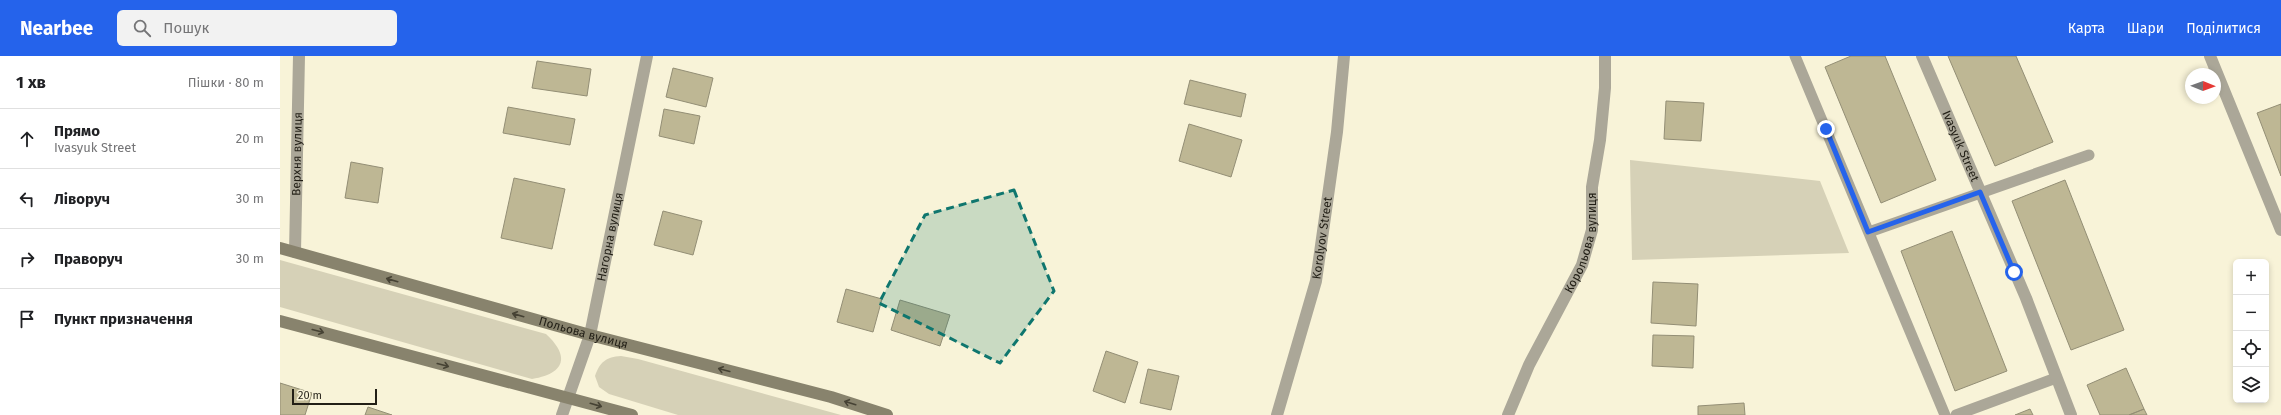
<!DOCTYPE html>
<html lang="uk">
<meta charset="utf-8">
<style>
body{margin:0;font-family:"Fira Sans",sans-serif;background:#f2f2f2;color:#202124}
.controls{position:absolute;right:12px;bottom:12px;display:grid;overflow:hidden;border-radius:6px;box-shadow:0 2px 6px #0003}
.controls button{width:36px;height:36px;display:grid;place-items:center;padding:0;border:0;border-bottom:1px solid #e0e0e0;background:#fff;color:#202124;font:20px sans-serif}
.compass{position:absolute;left:1905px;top:12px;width:36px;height:36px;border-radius:50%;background:#fff;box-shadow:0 2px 6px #0003;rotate:91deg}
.scale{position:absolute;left:12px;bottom:10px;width:85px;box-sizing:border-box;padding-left:4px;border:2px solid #221f16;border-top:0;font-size:11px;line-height:14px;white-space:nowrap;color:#221f16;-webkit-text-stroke:3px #f8f3d8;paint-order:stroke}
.stop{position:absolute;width:12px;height:12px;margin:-9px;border:3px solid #2563eb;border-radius:50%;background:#fff}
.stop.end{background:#2563eb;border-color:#fff;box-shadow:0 1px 4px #0008}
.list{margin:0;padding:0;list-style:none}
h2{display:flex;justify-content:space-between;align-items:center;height:52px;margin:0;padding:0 16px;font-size:17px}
h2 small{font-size:13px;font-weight:400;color:#757577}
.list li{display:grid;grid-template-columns:26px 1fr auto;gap:12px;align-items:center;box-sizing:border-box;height:60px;padding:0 16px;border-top:1px solid #e0e0e0}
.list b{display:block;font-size:15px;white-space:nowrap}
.list p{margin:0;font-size:13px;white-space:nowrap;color:#757577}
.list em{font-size:13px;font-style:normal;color:#757577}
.icon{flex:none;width:22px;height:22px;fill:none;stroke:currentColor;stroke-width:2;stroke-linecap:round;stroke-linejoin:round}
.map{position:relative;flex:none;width:2001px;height:359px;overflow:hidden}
header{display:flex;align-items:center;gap:24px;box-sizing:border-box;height:56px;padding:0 20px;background:#2563eb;color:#fff}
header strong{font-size:19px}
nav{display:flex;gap:22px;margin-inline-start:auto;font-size:14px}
.search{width:280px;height:36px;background:#f2f2f2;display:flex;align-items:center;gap:10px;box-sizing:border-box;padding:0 14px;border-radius:6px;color:#757577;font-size:15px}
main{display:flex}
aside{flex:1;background:#fff}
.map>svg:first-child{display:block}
</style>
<header>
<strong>Nearbee</strong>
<div class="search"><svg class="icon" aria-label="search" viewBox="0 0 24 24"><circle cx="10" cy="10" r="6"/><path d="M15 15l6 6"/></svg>Пошук</div>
<nav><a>Карта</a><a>Шари</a><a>Поділитися</a></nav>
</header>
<main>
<aside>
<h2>1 хв<small>Пішки · 80 m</small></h2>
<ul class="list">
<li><svg class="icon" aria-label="ahead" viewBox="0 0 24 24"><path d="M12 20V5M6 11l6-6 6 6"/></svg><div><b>Прямо</b><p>Ivasyuk Street</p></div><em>20 m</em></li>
<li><svg class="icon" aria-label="left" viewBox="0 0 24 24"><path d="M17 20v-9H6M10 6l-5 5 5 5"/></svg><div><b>Ліворуч</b></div><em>30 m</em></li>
<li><svg class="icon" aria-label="right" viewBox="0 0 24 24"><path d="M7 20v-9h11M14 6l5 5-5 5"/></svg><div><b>Праворуч</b></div><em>30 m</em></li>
<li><svg class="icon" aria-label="arrive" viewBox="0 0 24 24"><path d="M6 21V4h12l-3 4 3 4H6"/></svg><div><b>Пункт призначення</b></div></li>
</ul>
</aside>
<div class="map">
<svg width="2001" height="359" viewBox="0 0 2001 359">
<rect width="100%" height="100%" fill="#f8f3d8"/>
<path fill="#d6d1b7" d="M1350,104L1540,125L1569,197L1352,204Z
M0,204L266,278C291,301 284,318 252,323L0,251Z
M341,300L358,303L561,359H398L329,338L319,331L315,320C320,306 326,301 341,300Z"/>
<path fill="#beb794" stroke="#938e75" d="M1571,0H1605L1656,124L1601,147L1545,11Z
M1668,0H1736L1773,86L1715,110Z
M257,5L311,13L307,40L252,32Z
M393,12L433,22L426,51L386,41Z
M910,24L966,38L961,61L904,48Z
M1386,45L1424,47L1421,85L1384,83Z
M2001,48V120L1977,57Z
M228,51L295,63L290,89L223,77Z
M384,53L420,60L414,88L379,80Z
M909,68L962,84L951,121L899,105Z
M71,106L103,112L98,147L65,142Z
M234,122L285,133L272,193L221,182Z
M1785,124L1844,274L1791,294L1732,145Z
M383,155L422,165L413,199L374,189Z
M1672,175L1727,315L1675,335L1621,195Z
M1373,226L1418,228L1416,270L1371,267Z
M566,233L602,243L593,276L557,266Z
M620,244L670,259L660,290L611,274Z
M1373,279L1414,280L1413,312L1372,310Z
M826,295L858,306L845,347L813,335Z
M1846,312L1864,353L1849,359H1820L1807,329Z
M868,313L899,320L891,354L860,347Z
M0,327L32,337L25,359H0Z
M1464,347L1465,359H1418V350Z
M88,351L112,359H85Z
M1750,353L1753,359H1735Z
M1864,353L1867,359H1849Z"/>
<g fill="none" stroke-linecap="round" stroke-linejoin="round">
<path stroke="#aba798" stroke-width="11" d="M1515,0L1665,359
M1589,176L1809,99
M1676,359L1776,322"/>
<g stroke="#aba798" stroke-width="12">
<path id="s1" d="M1642,0L1746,242L1791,359"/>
<path d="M1930,0L2001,174"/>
<path id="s2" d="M15,196L19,0"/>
<path id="s3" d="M282,359L310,279L367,0"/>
<path id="s4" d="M997,359L1036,225L1057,76L1064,0"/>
<path id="s5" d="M1228,359L1249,309L1302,209L1312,174V131L1320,84L1325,32V0"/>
</g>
<g stroke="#88836d" stroke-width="12">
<path id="s6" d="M0,192L310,279L551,341L607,359"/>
<path d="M0,265L352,359"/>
</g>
</g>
<defs><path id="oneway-shaft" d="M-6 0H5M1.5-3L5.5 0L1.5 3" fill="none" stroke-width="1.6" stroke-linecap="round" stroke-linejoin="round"/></defs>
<g stroke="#464234">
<use href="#oneway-shaft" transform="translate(112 224) rotate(-164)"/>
<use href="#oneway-shaft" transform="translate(238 259) rotate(-164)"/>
<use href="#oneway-shaft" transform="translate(38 275) rotate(15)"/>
<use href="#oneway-shaft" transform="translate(163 309) rotate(15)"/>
<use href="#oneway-shaft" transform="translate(444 314) rotate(-165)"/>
<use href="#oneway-shaft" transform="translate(570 347) rotate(-163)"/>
<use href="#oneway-shaft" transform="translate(316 349) rotate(16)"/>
</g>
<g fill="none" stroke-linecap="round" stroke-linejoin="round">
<path stroke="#2563eb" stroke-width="5" d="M1546,73L1588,176L1700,136L1734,216"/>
</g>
<path fill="#0f766e" fill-opacity="0.2" stroke="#0f766e" stroke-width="3" stroke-dasharray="8 5" stroke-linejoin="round" d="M734,134L774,235L720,307L599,247L645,159Z"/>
<g text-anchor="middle" stroke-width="3" stroke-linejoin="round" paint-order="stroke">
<g font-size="12" fill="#221f16" stroke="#f8f3d8">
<text dy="4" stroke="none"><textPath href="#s1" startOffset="98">Ivasyuk Street</textPath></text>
<text dy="4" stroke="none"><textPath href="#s2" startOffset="98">Верхня вулиця</textPath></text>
<text dy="4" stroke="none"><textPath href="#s3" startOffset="185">Нагорна вулиця</textPath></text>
<text dy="4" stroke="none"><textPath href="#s4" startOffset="183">Korolyov Street</textPath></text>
<text dy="4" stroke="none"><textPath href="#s5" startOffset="189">Корольова вулиця</textPath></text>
<text dy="4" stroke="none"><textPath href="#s6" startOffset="315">Польова вулиця</textPath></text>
</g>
</g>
</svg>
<div class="controls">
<button>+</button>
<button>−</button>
<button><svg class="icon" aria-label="locate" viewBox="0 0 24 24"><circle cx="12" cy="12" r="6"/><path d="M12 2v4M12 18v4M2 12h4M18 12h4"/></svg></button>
<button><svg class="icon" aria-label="layers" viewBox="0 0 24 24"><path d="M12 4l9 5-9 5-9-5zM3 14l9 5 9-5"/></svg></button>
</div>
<svg class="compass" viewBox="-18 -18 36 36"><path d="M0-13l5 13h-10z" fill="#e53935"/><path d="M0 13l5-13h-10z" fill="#757577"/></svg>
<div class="scale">20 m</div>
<div class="stop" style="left:1734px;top:216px"></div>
<div class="stop end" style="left:1546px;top:73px"></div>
</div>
</main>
